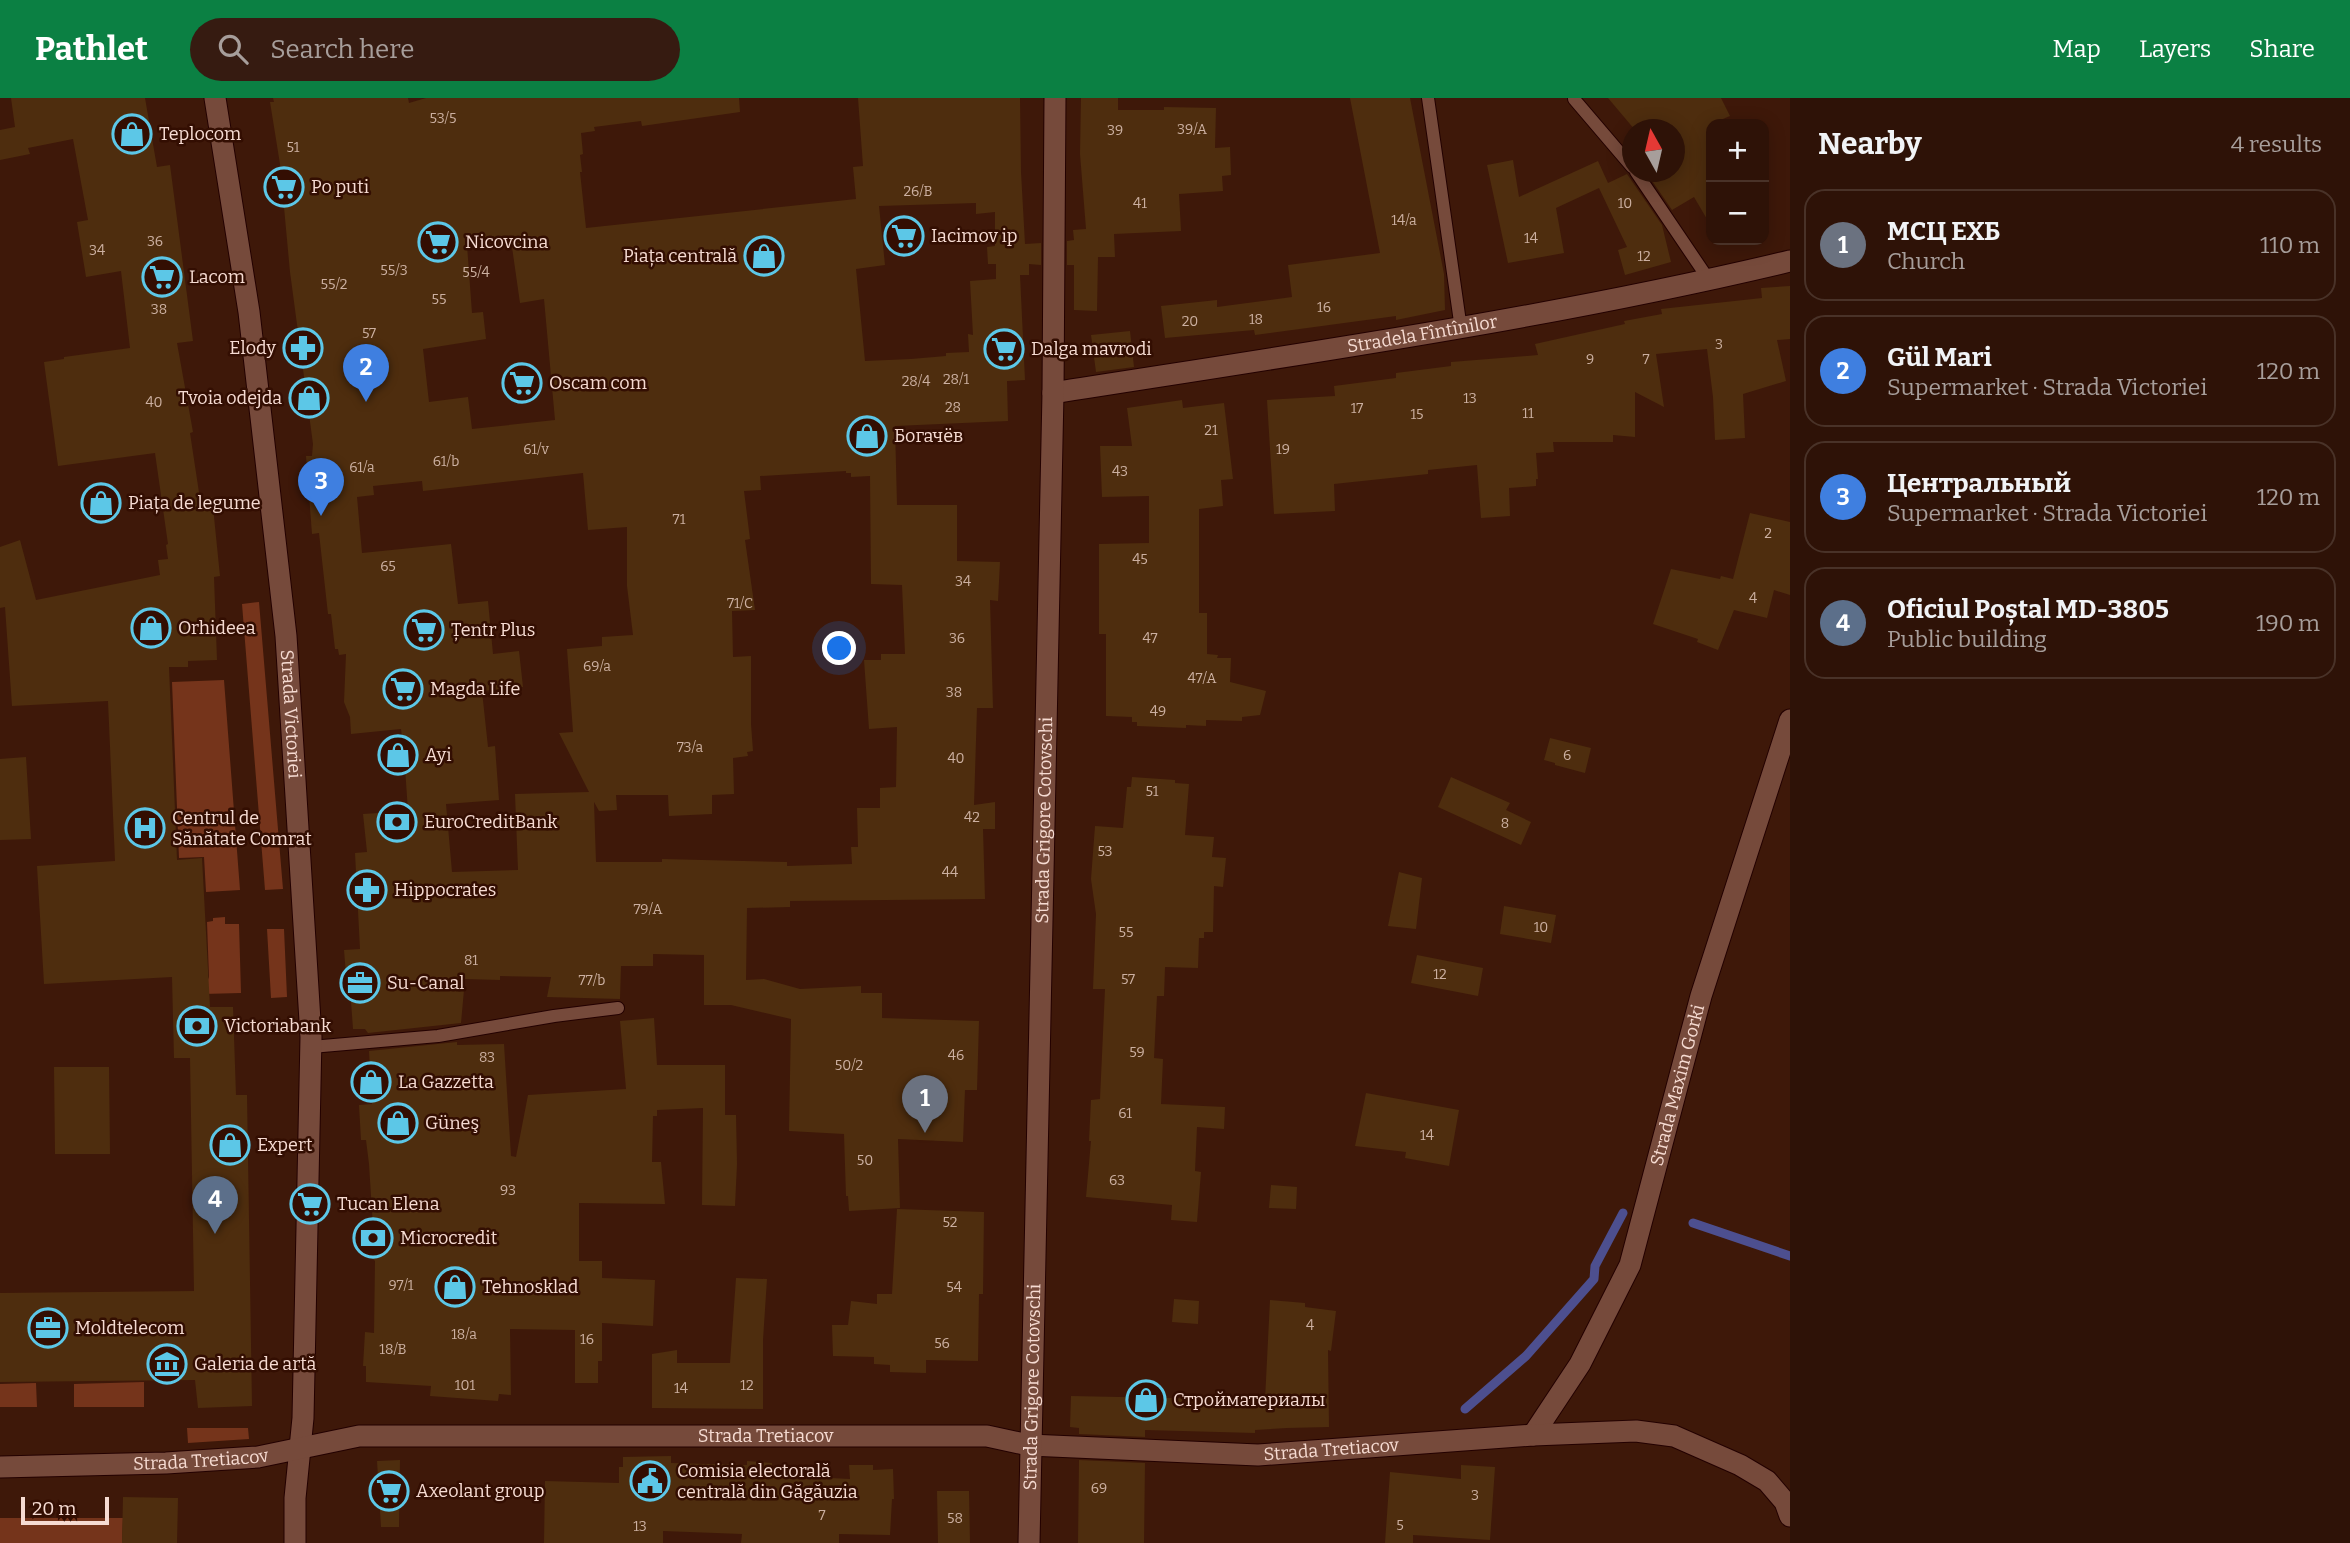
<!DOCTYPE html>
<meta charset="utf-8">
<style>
body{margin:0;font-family:Bitter,serif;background:#361b11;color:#f1f3f6}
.controls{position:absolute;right:21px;top:21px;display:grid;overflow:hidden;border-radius:14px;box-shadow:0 4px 18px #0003}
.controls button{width:63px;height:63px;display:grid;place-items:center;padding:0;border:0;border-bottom:2px solid #493228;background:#2e1207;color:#f1f3f6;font:35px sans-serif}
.compass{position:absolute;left:1622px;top:21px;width:63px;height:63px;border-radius:50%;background:#2e1207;box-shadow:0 4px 18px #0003;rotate:352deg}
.scale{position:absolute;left:21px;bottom:18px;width:88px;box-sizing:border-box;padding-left:7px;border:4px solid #f6dbd2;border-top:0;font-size:19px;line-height:24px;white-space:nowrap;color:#f6dbd2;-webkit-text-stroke:5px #330e02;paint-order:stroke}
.you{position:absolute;left:840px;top:551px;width:24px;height:24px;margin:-18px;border:5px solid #fff;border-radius:50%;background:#1a73e8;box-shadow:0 0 0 10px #1a73e833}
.badge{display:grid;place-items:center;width:46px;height:46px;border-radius:50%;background:#0b8043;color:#fff;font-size:23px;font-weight:700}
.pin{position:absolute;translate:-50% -58px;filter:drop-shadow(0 2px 4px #0008)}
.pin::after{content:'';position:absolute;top:37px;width:24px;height:21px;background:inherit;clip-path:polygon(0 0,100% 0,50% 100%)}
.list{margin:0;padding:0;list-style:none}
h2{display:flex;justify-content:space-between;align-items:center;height:91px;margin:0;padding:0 28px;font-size:30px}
h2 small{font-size:23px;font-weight:400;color:#a79e9b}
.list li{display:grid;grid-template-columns:46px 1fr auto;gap:21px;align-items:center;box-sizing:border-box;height:112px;margin:0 14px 14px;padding:0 14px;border:2px solid #493228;border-radius:21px}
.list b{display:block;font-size:26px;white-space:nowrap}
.list p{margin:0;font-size:23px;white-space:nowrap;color:#a79e9b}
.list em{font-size:23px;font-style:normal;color:#a79e9b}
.icon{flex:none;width:38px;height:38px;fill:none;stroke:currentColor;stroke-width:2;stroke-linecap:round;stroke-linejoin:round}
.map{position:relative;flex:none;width:1790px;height:1445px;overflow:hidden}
header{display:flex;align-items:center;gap:42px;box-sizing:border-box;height:98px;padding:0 35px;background:#0b8043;color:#fff}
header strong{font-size:33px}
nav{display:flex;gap:38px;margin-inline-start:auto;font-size:24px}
.search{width:490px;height:63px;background:#361b11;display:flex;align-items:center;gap:18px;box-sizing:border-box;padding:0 24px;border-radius:38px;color:#a79e9b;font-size:26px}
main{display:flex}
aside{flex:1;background:#2e1207}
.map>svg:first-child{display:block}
</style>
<header>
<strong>Pathlet</strong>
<div class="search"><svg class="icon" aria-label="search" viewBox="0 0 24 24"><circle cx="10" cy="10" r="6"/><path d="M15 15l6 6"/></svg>Search here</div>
<nav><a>Map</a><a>Layers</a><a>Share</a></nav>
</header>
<main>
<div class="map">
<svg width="1790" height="1445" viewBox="0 0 1790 1445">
<rect width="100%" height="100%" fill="#3e1809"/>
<path fill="#75341b" d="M259,504L283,791L265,792L242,506Z
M224,582L240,792L206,794L204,759L179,760L172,584Z
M225,819V826H239L241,895L202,896L209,879L207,824L213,823V820Z
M267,831H284L287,899L271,900Z
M144,1284V1309H74V1286Z
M36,1285L37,1309H0V1286Z
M187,1330H248L249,1341L188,1345Z
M0,1420H123L122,1445H0Z"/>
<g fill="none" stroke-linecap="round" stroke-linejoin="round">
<path stroke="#4d4f8f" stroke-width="9" d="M1693,1125L1790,1158
M1465,1311L1526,1258L1594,1181L1595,1168L1623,1115"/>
</g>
<path fill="#4e2d0e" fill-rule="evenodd" d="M11,0H145L157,69L170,67L193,243L177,245L193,334L190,335L200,401L212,399L220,478L214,479L217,562L188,563V569H169L177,762L202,760L210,909H233L236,997H247L252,1308L198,1310L195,1282L0,1284V1195L194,1193L190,960H174L172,879L44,886L37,768L115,763L108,603L12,608L5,509L0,510V449L20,442L36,502L160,477L158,462L168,461L166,447L168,446L155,355L58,368L44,264L64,261V259L130,250L121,173L86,179L77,124L88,122L73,41L28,50L30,56L0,62V32L15,29Z
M273,0H408L409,5L426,0H739L740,14L642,28L641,23L594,29L595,33L581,35L583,56L580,57L582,74H580L586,130L856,101L853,69L863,68L858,0H1020L1021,74L1025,146L1041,145V167L1029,166V177H1020L1025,282L1007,283L1008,323L895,328L897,407H957V463L1000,464L998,503L990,502L993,610H977L974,707L995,704V731H983L985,801L790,803V809L747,810L746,882L764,881L800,891L861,888V895H882V920L979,923L977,992H965L963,1044L898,1041L900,1110L849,1113L848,1098H846L844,1036L789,1033L791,921L731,907H704V857L653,856V868H621L620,901L547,899L551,879L500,878V882L465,881L461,925L368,935L365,931H353L349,876L346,877L344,852L360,851L355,755L367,754L363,716L408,713L404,655L401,631L351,636L350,619L344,604L346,556L339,557L338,551H335L331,516H328L319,435L312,436L306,358H312L313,346L290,174L280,66L270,4H274ZM976,105V116L995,114V148L987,149L988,166H996V181L970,183L973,237L968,236L969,254L946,255V258L911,261L865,263L856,171L885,167L879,108ZM511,142L520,205L544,201L555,322L472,331L468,299L429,304L423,251L486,241L483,214L472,215L467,147ZM846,373V375H851V379L870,378L871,486L902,487L905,556H881V562H864L869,631L897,629L896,689L880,690V710H857L858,749H851L852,766L787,768V764L662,761V764H596L594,704L599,713L617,712L616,697H668L669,718L712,716V697L734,696L733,660L748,658L747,654L753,653L751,626V558L733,559L732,513L755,512L745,442L750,441L744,393L761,392L760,378ZM583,375L588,432L627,429V488L633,537L602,539V548L567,551L573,634L559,635L589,694L515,696L518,772L452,774L446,706L499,702L495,648L488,649L482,593L523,589L519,553L493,556L488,503L458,506L451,446L362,455L357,399L374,397L373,388L422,383L423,393Z
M1081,0H1118V12H1164V9L1216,10L1215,50L1230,49L1231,77L1222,78L1223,93L1179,96L1181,133L1114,136L1115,159H1098L1097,213L1074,212V167H1067V143L1074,142L1073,132L1086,131L1080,56Z
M1350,0H1410L1444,176L1445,212L1396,222V218L1255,237L1254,232L1165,240L1161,208L1217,202V209L1292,199L1288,167L1380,155Z
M1608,0H1721L1730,18L1711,26V128L1694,99L1672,112L1646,74H1675V32H1635Z
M1513,62L1519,99L1598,63L1608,85L1627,76L1662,127L1671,164L1625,177L1618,152L1627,149L1599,90L1556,110L1564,155L1508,165L1487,67Z
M1790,188V241L1777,242L1786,283L1743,296L1745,340L1715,342L1713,299L1707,251L1656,256L1664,309L1635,294V339L1613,337V344H1553L1554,354L1536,355L1538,381H1536V388L1509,390L1510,418L1481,420L1477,367L1428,372V376L1334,386L1335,413L1274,416L1267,302L1335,298L1334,288L1396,280V275L1451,268V264L1538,257L1535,246L1625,226L1624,223L1662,216L1661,211L1762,200L1761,190Z
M1130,233L1134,269L1096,274L1091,237Z
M1182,302L1183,310L1224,305L1233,381L1221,382L1223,408L1199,411V515H1207V556L1218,557L1217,560H1231L1230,584L1266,593L1260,617L1242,619V623L1206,622V628L1186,627V630L1137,628V624H1132V619L1106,618V536H1099V446L1149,445V398L1102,399L1100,348H1132L1127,310Z
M1750,415L1790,424V497L1774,492L1767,520L1734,512L1718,552L1697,544L1698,541L1653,526L1671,471L1720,481L1721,478L1733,481Z
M1550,640L1591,650L1585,675L1555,667V665L1544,662Z
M26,659L31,741L0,742V661Z
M1132,679L1175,682V685L1189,686L1185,737L1214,739L1212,759L1226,760L1223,789L1214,788L1213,834H1204V840H1199L1198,870L1165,869L1164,898H1157L1154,960L1163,961L1161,1006L1225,1009L1224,1031L1197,1029L1195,1073L1201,1074L1197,1124L1171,1122L1172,1107L1086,1099L1091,1043H1089L1091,1002L1100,1001L1105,891H1093L1096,816L1091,781L1095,728L1123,730L1127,689H1131Z
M1451,679L1510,705L1506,712L1531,724L1521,747L1438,709Z
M1399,774L1422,780L1416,831L1388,828Z
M1504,808L1556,817L1551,845L1500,836Z
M1417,857L1483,870L1478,898L1411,885Z
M654,920L657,967H725V1017H736L737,1066L735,1108L702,1107L703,1010L657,1012V1018H653L652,1064H661L665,1106L579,1105V1163H602V1180L655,1182L653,1228L602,1225V1263H598V1285H575V1232L510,1231L511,1297L499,1296L498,1303L430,1298L431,1288L366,1284V1268H363L365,1234L374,1235L375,1163L365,1151L366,1136L373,1129L369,1066L366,1042H361L359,1007L372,1006L369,953L457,944V947L504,946L511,1058L516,1059L528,997L626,991L620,923Z
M54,969H109L110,1056H55Z
M1366,995L1459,1012L1449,1068L1405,1060L1406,1054L1355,1048Z
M1271,1087L1297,1089L1296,1111L1269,1110Z
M897,1111L984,1114L983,1196H979L978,1263L926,1262V1275L890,1274V1267L874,1266V1259L833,1258L832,1227H848L851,1203L877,1206V1196H892Z
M736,1180L767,1181L763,1242V1311L652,1310V1256L677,1252V1265H730Z
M1174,1201L1199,1203L1198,1226L1172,1224Z
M1270,1202L1305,1205V1209L1336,1213L1331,1253L1328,1252L1329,1329L1287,1330L1255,1332V1335L1145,1332V1339L1079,1336V1330L1070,1329L1071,1298L1265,1302Z
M671,1358V1365L747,1367V1363L772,1365L771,1377L850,1381L849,1367H873V1372L893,1371L894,1401H892L890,1437L839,1436V1445H741L742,1436L663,1433V1445H544L545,1383L619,1385V1369H623V1359Z
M400,1362L399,1429H381L377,1363Z
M1079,1362L1145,1365L1144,1445H1078Z
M1461,1367L1495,1369L1490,1442L1413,1437V1445H1385L1390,1374L1461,1381Z
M937,1393H969L970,1445H938Z
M123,1399L178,1400L177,1445H122Z"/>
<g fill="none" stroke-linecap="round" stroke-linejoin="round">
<g stroke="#230100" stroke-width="14">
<path id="lane" d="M1428,0L1461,231
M1574,1L1632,69
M1636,74L1709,182
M311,949L438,938L554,918L618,910"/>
</g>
<g stroke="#230100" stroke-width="23">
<g id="street">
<path id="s1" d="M215,0L249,214L286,538L311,939L303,1320L295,1400V1445"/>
<path id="s2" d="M1053,295C1300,256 1547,221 1790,163"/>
<path id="s3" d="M1533,1337L1580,1266L1630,1167L1701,898L1790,622"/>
<path id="s4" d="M0,1369L166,1365L258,1359L359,1338H987L1029,1347L1258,1357L1533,1337L1636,1333L1674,1338L1740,1367L1767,1383L1785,1404L1790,1418"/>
<path id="s5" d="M1029,1445L1053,295L1055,0"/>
</g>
</g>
<use href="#lane" stroke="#764a3b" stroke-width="12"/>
<use href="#street" stroke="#764a3b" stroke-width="21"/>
</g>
<defs>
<g id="shop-ring" transform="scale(2.0125)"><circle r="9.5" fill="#330e02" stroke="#5cc7e7" stroke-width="1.5"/><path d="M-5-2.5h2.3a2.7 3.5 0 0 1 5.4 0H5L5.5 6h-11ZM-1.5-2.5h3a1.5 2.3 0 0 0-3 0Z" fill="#5cc7e7"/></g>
<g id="supermarket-ring" transform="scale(2.0125)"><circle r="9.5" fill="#330e02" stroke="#5cc7e7" stroke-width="1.5"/><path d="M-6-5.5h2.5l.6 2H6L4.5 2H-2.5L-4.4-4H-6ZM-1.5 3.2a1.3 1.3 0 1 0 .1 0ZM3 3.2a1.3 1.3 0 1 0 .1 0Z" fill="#5cc7e7"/></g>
<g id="pharmacy-ring" transform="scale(2.0125)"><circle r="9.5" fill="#330e02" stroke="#5cc7e7" stroke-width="1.5"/><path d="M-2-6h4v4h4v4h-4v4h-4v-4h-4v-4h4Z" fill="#5cc7e7"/></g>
<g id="bank-ring" transform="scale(2.0125)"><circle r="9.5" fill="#330e02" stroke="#5cc7e7" stroke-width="1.5"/><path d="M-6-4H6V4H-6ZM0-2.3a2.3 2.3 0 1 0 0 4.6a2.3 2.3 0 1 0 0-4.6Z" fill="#5cc7e7"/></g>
<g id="hospital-ring" transform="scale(2.0125)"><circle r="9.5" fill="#330e02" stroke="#5cc7e7" stroke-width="1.5"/><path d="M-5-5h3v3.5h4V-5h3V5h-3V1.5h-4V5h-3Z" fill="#5cc7e7"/></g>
<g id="office-ring" transform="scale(2.0125)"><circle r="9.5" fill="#330e02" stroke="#5cc7e7" stroke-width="1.5"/><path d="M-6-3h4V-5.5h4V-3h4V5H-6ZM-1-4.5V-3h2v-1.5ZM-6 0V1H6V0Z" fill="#5cc7e7"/></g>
<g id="museum-ring" transform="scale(2.0125)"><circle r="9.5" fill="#330e02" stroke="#5cc7e7" stroke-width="1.5"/><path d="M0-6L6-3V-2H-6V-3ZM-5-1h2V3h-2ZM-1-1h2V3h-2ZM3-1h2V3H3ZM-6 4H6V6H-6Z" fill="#5cc7e7"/></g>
<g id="civic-ring" transform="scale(2.0125)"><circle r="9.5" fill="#330e02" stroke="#5cc7e7" stroke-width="1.5"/><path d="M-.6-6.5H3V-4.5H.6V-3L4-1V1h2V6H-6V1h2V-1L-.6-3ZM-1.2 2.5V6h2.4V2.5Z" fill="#5cc7e7"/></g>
</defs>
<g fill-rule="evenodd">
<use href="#shop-ring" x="132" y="36"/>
<use href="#supermarket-ring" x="284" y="89"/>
<use href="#supermarket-ring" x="904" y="138"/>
<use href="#supermarket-ring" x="438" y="144"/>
<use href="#shop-ring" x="764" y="158"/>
<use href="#supermarket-ring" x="162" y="179"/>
<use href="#pharmacy-ring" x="303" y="250"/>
<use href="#supermarket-ring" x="1004" y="251"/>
<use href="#supermarket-ring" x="522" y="285"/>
<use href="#shop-ring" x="309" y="300"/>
<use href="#shop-ring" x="867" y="338"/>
<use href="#shop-ring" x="101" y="405"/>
<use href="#shop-ring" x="151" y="530"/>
<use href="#supermarket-ring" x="424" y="532"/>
<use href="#supermarket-ring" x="403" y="591"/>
<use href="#shop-ring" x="398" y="657"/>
<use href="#bank-ring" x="397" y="724"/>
<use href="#hospital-ring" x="145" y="730"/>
<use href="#pharmacy-ring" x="367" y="792"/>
<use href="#office-ring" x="360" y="885"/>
<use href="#bank-ring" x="197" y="928"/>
<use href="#shop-ring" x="371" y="984"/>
<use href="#shop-ring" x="398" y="1025"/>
<use href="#shop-ring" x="230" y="1047"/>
<use href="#supermarket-ring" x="310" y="1106"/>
<use href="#bank-ring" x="373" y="1140"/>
<use href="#shop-ring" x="455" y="1189"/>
<use href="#office-ring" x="48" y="1230"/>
<use href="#museum-ring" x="167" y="1266"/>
<use href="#shop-ring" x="1146" y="1302"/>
<use href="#civic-ring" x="650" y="1383"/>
<use href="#supermarket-ring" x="389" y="1393"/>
</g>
<g text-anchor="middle" stroke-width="5" stroke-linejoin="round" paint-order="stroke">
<g font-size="14" fill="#ccb0a1">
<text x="443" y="25">53/5</text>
<text x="1192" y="36">39/A</text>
<text x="1115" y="37">39</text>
<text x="293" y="54">51</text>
<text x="918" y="98">26/B</text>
<text x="1140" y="110">41</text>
<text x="1625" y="110">10</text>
<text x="1404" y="127">14/a</text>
<text x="1531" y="145">14</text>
<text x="155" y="148">36</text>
<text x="97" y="157">34</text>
<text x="1644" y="163">12</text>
<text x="394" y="177">55/3</text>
<text x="476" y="179">55/4</text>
<text x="334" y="191">55/2</text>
<text x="439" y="206">55</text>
<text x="1324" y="214">16</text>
<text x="159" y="216">38</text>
<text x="1256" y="226">18</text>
<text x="1190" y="228">20</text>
<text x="369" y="240">57</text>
<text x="1719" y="251">3</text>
<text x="1590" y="266">9</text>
<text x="1646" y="266">7</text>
<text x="956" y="286">28/1</text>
<text x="916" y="288">28/4</text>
<text x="1470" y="305">13</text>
<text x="154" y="309">40</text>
<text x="953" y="314">28</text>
<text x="1357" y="315">17</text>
<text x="1528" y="320">11</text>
<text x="1417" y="321">15</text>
<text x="1211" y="337">21</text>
<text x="536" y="356">61/v</text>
<text x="1283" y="356">19</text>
<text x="446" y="368">61/b</text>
<text x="362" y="374">61/a</text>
<text x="1120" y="378">43</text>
<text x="679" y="426">71</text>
<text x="1768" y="440">2</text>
<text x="1140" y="466">45</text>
<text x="388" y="473">65</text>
<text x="963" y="488">34</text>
<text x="1753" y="505">4</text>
<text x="740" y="510">71/C</text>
<text x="957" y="545">36</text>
<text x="1150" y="545">47</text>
<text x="597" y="573">69/a</text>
<text x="1202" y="585">47/A</text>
<text x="954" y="599">38</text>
<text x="1158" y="618">49</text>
<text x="690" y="654">73/a</text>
<text x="1567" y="662">6</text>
<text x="956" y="665">40</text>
<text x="1152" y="698">51</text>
<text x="972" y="724">42</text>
<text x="1505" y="730">8</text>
<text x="1105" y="758">53</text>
<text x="950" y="779">44</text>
<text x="648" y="816">79/A</text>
<text x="1541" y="834">10</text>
<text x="1126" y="839">55</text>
<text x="471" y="867">81</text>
<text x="1440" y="881">12</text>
<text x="1128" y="886">57</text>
<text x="592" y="887">77/b</text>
<text x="1137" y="959">59</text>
<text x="956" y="962">46</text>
<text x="487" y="964">83</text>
<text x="849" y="972">50/2</text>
<text x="1125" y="1020">61</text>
<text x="1427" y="1042">14</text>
<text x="865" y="1067">50</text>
<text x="1117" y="1087">63</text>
<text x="508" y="1097">93</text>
<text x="950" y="1129">52</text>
<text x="401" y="1192">97/1</text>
<text x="954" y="1194">54</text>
<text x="1310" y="1232">4</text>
<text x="464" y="1241">18/a</text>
<text x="587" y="1246">16</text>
<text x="942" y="1250">56</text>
<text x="393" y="1256">18/B</text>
<text x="465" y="1292">101</text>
<text x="747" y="1292">12</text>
<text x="681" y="1295">14</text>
<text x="1099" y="1395">69</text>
<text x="1475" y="1402">3</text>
<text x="822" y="1422">7</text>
<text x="955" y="1425">58</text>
<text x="1400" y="1432">5</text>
<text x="640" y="1433">13</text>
</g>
<g font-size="18" fill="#f6dbd2" stroke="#330e02" text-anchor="start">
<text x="159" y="42">Teplocom</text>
<text x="311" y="95">Po puti</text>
<text x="931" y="144">Iacimov ip</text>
<text x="465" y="150">Nicovcina</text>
<text x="737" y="164" text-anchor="end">Piața centrală</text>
<text x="189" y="185">Lacom</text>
<text x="276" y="256" text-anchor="end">Elody</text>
<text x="1031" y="257">Dalga mavrodi</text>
<text x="549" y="291">Oscam com</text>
<text x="282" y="306" text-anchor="end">Tvoia odejda</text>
<text x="894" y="344">Богачёв</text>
<text x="128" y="411">Piața de legume</text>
<text x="178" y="536">Orhideea</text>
<text x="451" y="538">Țentr Plus</text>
<text x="430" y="597">Magda Life</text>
<text x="425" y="663">Ayi</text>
<text x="172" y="726">Centrul de<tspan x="172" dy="21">Sănătate Comrat</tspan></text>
<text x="424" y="730">EuroCreditBank</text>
<text x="394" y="798">Hippocrates</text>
<text x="387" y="891">Su-Canal</text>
<text x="224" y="934">Victoriabank</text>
<text x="398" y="990">La Gazzetta</text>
<text x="425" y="1031">Güneş</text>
<text x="257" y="1053">Expert</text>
<text x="337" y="1112">Tucan Elena</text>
<text x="400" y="1146">Microcredit</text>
<text x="482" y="1195">Tehnosklad</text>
<text x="75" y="1236">Moldtelecom</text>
<text x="194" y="1272">Galeria de artă</text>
<text x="1173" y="1308">Стройматериалы</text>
<text x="677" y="1379">Comisia electorală<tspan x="677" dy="21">centrală din Găgăuzia</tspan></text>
<text x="416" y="1399">Axeolant group</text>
</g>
<g font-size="18" fill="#f6dbd2" stroke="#330e02">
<text dy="6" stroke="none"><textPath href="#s2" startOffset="374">Stradela Fîntînilor</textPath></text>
<text dy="6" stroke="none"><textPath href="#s1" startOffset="621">Strada Victoriei</textPath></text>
<text dy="6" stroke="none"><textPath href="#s5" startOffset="723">Strada Grigore Cotovschi</textPath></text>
<text dy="6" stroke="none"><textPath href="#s3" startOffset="382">Strada Maxim Gorki</textPath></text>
<text dy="6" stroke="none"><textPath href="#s5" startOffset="156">Strada Grigore Cotovschi</textPath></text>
<text dy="6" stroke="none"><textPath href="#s4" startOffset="768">Strada Tretiacov</textPath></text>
<text dy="6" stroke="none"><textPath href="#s4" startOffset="1335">Strada Tretiacov</textPath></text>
<text dy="6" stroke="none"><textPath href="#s4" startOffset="201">Strada Tretiacov</textPath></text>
</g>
</g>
</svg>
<div class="controls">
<button>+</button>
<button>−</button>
</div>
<svg class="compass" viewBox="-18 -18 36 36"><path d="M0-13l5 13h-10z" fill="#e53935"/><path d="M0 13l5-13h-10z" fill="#a79e9b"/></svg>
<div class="scale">20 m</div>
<div class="you"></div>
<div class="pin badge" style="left:925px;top:1035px;background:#6b7280">1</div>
<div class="pin badge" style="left:366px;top:304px;background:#3f7fe0">2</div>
<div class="pin badge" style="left:321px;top:418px;background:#3f7fe0">3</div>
<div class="pin badge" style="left:215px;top:1136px;background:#5c6f8a">4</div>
</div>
<aside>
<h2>Nearby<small>4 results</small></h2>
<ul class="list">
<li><span class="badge" style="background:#6b7280">1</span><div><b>МСЦ ЕХБ</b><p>Church</p></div><em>110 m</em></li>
<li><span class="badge" style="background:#3f7fe0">2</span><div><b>Gül Mari</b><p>Supermarket · Strada Victoriei</p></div><em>120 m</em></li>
<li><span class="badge" style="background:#3f7fe0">3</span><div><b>Центральный</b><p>Supermarket · Strada Victoriei</p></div><em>120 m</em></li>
<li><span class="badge" style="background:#5c6f8a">4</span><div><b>Oficiul Poștal MD-3805</b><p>Public building</p></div><em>190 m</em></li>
</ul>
</aside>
</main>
